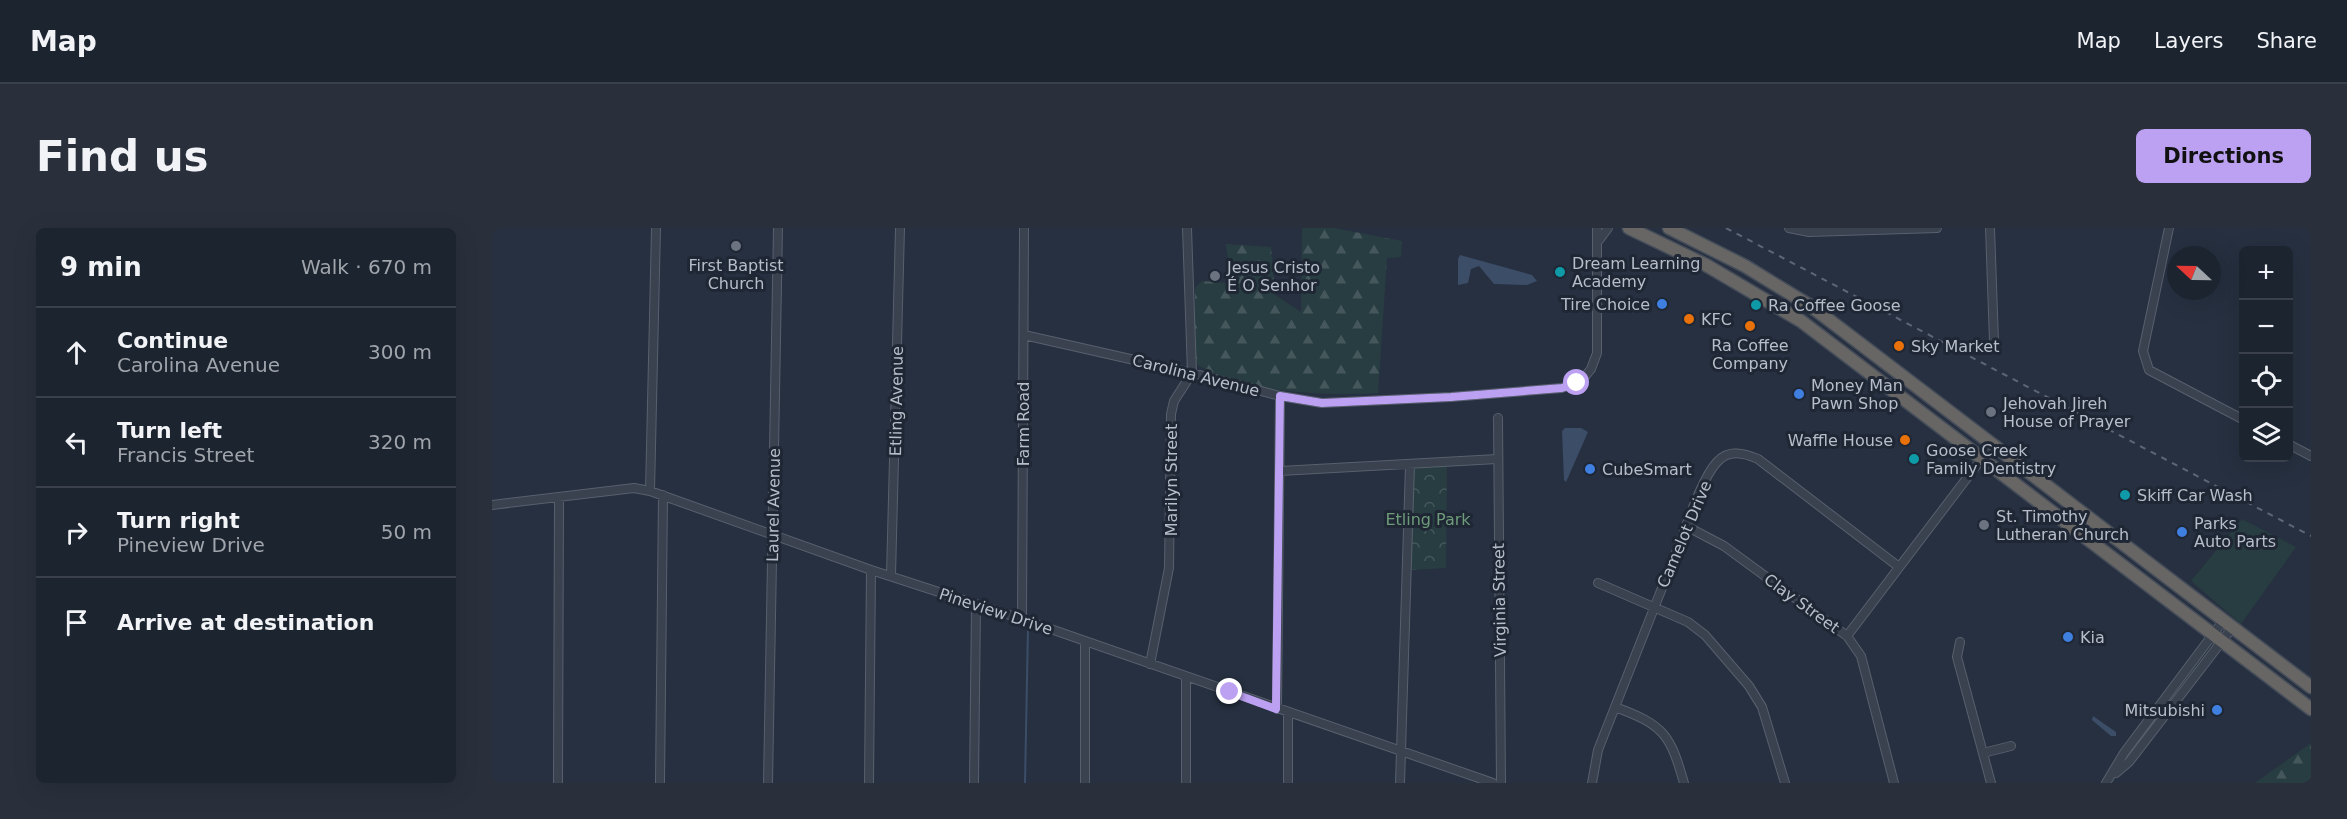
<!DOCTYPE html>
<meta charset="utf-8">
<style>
body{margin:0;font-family:"DejaVu Sans",sans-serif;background:#29303c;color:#f1f3f6}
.controls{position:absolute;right:18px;top:18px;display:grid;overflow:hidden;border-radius:9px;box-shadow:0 6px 24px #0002}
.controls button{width:54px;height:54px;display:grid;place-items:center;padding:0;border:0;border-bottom:2px solid #3a414c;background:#1c2430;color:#f1f3f6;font:30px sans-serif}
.compass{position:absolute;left:1675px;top:18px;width:54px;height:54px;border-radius:50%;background:#1c2430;box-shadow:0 6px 24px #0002;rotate:292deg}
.stop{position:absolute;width:18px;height:18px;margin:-14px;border:4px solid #bca0f2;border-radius:50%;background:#fff}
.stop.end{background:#bca0f2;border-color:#fff;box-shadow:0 2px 6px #0008}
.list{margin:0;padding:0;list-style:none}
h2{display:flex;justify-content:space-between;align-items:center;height:78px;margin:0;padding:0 24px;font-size:26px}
h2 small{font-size:20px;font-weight:400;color:#a0a4ab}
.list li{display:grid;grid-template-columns:39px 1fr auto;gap:18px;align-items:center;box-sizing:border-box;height:90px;padding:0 24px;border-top:2px solid #3a414c}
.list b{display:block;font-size:22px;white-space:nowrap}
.list p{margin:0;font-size:20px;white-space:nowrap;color:#a0a4ab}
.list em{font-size:20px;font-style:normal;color:#a0a4ab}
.icon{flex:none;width:33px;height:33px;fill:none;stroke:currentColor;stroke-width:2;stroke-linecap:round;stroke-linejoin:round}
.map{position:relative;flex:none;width:1819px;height:555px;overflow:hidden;border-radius:9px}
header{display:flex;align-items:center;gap:36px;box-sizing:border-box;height:84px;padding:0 30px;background:#1c2430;border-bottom:2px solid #3a414c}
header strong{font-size:28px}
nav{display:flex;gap:33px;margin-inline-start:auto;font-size:21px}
.intro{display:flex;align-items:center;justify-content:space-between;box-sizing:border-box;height:144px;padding:0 36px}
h1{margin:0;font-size:42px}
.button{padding:15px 27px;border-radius:9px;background:#bca0f2;color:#111;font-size:21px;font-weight:700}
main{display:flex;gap:36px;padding:0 36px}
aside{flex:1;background:#1c2430;border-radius:9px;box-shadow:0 6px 24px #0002}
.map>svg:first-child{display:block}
</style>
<header>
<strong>Map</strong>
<nav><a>Map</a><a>Layers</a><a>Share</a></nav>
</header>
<div class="intro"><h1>Find us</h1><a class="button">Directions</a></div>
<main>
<aside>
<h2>9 min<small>Walk · 670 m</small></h2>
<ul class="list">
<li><svg class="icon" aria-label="ahead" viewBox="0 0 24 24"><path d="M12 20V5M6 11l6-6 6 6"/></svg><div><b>Continue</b><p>Carolina Avenue</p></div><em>300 m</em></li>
<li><svg class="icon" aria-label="left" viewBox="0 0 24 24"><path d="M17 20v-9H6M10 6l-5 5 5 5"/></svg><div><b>Turn left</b><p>Francis Street</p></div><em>320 m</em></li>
<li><svg class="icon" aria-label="right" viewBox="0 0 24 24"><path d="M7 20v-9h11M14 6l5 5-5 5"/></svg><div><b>Turn right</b><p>Pineview Drive</p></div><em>50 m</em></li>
<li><svg class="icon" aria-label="arrive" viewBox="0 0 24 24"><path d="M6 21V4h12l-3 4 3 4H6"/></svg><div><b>Arrive at destination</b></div></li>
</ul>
</aside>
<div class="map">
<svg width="1819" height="555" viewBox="0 0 1819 555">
<defs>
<pattern id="forest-firs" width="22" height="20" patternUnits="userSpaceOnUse" patternTransform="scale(1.5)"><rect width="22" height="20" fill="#283d41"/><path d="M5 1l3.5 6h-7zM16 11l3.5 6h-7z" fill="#45575b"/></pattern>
<pattern id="park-crowns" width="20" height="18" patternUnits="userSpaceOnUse" patternTransform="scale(1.5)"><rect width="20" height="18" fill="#283d41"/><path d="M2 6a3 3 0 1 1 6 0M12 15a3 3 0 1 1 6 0" fill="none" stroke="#45575b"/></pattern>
</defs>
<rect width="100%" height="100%" fill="#263040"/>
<path fill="#283d41" d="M1750,291L1804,319L1749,396L1699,353Z"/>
<path fill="url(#forest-firs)" d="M810,0H842L910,13L909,29L895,30L886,165C833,168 748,165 703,135V60L710,53L736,55C740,45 735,28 734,16L779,19L783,67L809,84Z
M1819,515V555H1763Z"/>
<path fill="url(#park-crowns)" d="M955,236L954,340L917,342L920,242L922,239Z"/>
<path fill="#3c4d68" d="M968,27L1040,47L1045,53L1035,57L1002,56L987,38L979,41L976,55L966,57V31Z
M1073,200H1089L1096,204L1074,254L1072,252L1070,203Z
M1601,488L1624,504V508H1619L1600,492Z"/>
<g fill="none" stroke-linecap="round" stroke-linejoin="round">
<path stroke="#3c4d68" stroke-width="2" d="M533,555L536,400"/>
<g stroke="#58606d" stroke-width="10">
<path id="minor" d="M1297,0L1317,4L1445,0
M1498,0L1502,113
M1677,0L1651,123L1657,142L1752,192
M1107,12L1116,0
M532,107L700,145L788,168L830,175L959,169L1070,160L1091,151L1099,141L1105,125V0
M1006,190L1009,555
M1796,216L1819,228
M788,243L1005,231
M158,263L164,0
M0,277L142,260L158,263L379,342L530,391L1001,555
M1194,298L1232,318L1355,408L1369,428L1402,555
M399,347L408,0
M1106,355L1196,394L1213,407L1257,458L1270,479L1293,555
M530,391L532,0
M1355,408L1500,217
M1468,414L1465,429L1499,555
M658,436L677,340L679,186L682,173L700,145L695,0
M694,449V555
M1123,479C1172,497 1178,506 1192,555
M785,481L788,168
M796,485V555
M1491,525L1519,518
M1624,545L1637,534L1740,400
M66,555L67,270
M168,555L171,267
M276,555L286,0
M377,555L379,342
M482,555L484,377
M593,555V413
M908,555L918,237
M1100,555L1106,522C1133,454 1160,386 1187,317C1195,296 1210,250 1225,234C1237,221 1252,225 1266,231L1407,339
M1614,555L1632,525L1731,393"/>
</g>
<g stroke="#454d5a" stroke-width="15">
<path id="trunk" d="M1137,0L1214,37L1309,93L1819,481
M1177,0L1253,38L1320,79L1819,459"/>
</g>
<use href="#minor" stroke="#3a4250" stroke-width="8"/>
<use href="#trunk" stroke="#676664" stroke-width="12"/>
<path stroke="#5c6677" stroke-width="2" stroke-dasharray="6 6" stroke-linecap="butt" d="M1234,0L1819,308"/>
</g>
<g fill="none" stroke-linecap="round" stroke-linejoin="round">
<path stroke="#bca0f2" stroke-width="8" d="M738,464L784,481L788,168L830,175L959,169L1070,160L1085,155"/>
</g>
<g fill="#6b7280" stroke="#1f2735" stroke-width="2">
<circle cx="244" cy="18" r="6"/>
<circle cx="723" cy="48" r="6"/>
<circle cx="1499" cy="184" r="6"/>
<circle cx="1492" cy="297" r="6"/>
</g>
<g fill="#0f9aa8" stroke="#1f2735" stroke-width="2">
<circle cx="1068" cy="44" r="6"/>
<circle cx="1264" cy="77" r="6"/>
<circle cx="1422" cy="231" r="6"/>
<circle cx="1633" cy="267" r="6"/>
</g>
<g fill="#3f7fe0" stroke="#1f2735" stroke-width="2">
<circle cx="1170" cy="76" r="6"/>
<circle cx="1307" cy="166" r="6"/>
<circle cx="1098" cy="241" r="6"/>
<circle cx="1690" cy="304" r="6"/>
<circle cx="1576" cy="409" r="6"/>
<circle cx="1725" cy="482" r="6"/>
</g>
<g fill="#e8710a" stroke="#1f2735" stroke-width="2">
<circle cx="1197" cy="91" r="6"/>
<circle cx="1258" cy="98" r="6"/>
<circle cx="1407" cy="118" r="6"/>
<circle cx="1413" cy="212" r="6"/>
</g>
<g text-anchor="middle" stroke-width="6" stroke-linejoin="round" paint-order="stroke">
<g font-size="16" fill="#b7beca" stroke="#1f2735" text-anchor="start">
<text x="1080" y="41">Dream Learning<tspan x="1080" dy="18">Academy</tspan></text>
<text x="244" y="43" text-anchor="middle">First Baptist<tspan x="244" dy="18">Church</tspan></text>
<text x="735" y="45">Jesus Cristo<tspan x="735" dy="18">É O Senhor</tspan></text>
<text x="1158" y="82" text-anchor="end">Tire Choice</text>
<text x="1276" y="83">Ra Coffee Goose</text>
<text x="1209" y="97">KFC</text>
<text x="1258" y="123" text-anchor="middle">Ra Coffee<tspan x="1258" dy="18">Company</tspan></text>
<text x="1419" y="124">Sky Market</text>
<text x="1319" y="163">Money Man<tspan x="1319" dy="18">Pawn Shop</tspan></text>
<text x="1511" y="181">Jehovah Jireh<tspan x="1511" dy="18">House of Prayer</tspan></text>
<text x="1401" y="218" text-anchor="end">Waffle House</text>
<text x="1434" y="228">Goose Creek<tspan x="1434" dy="18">Family Dentistry</tspan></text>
<text x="1110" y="247">CubeSmart</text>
<text x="1645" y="273">Skiff Car Wash</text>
<text x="1504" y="294">St. Timothy<tspan x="1504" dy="18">Lutheran Church</tspan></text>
<text x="1702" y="301">Parks<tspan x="1702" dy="18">Auto Parts</tspan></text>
<text x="1588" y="415">Kia</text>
<text x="1713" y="488" text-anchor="end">Mitsubishi</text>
</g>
<g font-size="16" fill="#b7beca" stroke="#1f2735">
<text transform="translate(704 147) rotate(14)" y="6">Carolina Avenue</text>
<text transform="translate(404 173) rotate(-89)" y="6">Etling Avenue</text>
<text transform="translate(531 196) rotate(-90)" y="6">Farm Road</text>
<text transform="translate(679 252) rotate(-90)" y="6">Marilyn Street</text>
<text transform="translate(281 277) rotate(-89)" y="6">Laurel Avenue</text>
<text transform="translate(1192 306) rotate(-67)" y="6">Camelot Drive</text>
<text transform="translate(1007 372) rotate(-91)" y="6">Virginia Street</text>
<text transform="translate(1310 375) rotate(36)" y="6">Clay Street</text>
<text transform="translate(504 383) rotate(18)" y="6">Pineview Drive</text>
</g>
<g font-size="16" fill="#6e9b7a" stroke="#1f2735">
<text x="936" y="297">Etling Park</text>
</g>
</g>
</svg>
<div class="controls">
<button>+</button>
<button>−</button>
<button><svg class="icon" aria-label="locate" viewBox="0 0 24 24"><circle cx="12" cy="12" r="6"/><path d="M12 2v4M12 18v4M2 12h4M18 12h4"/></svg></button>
<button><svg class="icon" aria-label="layers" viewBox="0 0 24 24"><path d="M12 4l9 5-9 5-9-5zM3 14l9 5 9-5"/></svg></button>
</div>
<svg class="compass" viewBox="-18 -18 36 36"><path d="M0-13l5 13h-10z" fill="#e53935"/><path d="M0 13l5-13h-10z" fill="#a0a4ab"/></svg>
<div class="stop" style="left:1085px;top:155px"></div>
<div class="stop end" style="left:738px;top:464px"></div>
</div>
</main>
